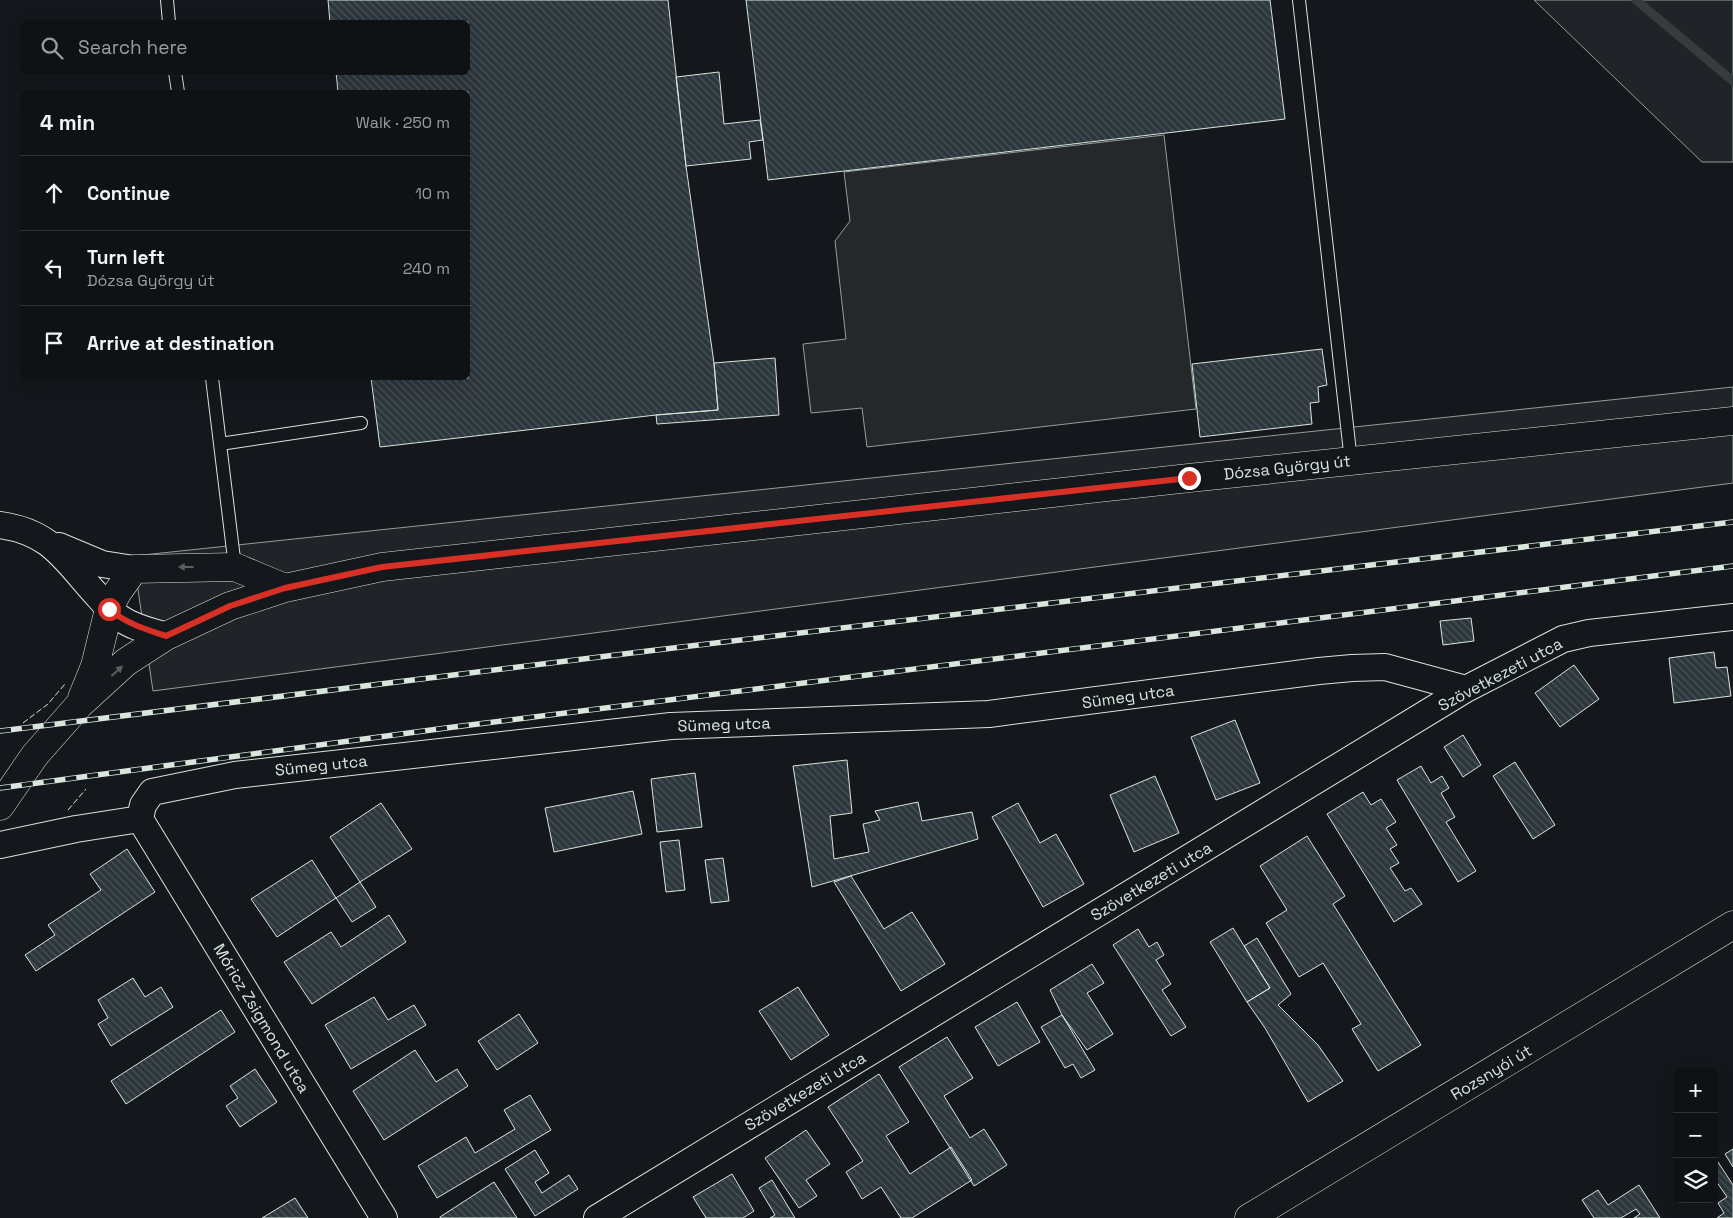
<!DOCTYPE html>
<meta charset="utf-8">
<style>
body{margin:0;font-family:"Space Grotesk",sans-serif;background:#1d2022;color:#f1f3f6}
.controls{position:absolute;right:15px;bottom:15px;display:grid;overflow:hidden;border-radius:8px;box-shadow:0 5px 20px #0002}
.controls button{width:45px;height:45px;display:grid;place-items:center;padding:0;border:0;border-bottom:1px solid #2f3234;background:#0f1215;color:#f1f3f6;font:25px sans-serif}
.stop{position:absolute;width:15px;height:15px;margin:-11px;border:4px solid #d93025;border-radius:50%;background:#fff}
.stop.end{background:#d93025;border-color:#fff;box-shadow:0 1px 5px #0008}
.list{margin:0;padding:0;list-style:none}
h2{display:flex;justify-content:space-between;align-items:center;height:65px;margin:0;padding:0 20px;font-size:21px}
h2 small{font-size:16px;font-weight:400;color:#9b9ea0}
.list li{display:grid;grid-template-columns:32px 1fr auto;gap:15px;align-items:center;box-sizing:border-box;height:75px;padding:0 20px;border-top:1px solid #2f3234}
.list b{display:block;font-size:19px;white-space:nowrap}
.list p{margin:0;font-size:16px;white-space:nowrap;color:#9b9ea0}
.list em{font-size:16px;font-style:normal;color:#9b9ea0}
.icon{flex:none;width:28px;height:28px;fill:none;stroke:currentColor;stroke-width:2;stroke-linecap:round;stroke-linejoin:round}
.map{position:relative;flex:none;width:1733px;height:1218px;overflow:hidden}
.search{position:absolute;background:#0f1215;box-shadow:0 5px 20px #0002;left:20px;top:20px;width:450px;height:55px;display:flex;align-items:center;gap:12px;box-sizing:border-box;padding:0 18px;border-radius:8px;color:#9b9ea0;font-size:19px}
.panel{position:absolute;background:#0f1215;box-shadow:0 5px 20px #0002;left:20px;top:90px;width:450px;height:290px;border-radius:8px}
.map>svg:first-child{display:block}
</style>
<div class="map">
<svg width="1733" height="1218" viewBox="0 0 1733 1218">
<defs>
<pattern id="building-back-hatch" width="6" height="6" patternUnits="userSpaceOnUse" patternTransform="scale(1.25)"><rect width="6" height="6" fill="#2c363c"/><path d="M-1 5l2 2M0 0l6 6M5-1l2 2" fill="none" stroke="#4a5358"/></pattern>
</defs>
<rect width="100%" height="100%" fill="#14181c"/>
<path fill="#202428" stroke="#939e99" d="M1534,0H1733V162H1702Z
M1733,387V483L153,691L133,556Z"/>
<path fill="#24282b" stroke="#939e99" d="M1164,135L1196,409L867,447L862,408L811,413L803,344L846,339L835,241L850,221L844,172Z"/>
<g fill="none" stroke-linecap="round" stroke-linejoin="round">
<path stroke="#363b3e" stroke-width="9" d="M1636,0L1733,81"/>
</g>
<path fill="url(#building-back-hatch)" stroke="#d8e6dc" d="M328,0H668L686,166L714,363L718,410L656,415L380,447L371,378H468V92H338L336,72H468V22H330Z
M746,0H1270L1285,119L768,180Z
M719,72L724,124L760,120L763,140L749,142L751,159L686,166L676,77Z
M1322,349L1327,385L1318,387L1319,402L1310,403L1312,424L1200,437L1192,364Z
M775,358L779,415L657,424L656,415L718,410L714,363Z
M1471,618L1474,641L1443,645L1440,621Z
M1714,652L1716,668L1727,667L1731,696L1674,703L1669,658Z
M1574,665L1599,699L1560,727L1535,693Z
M1235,720L1260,783L1216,800L1191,737Z
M1463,735L1481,765L1463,777L1444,747Z
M847,760L852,813L830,816L834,859L869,852L863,824L880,820L875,811L918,802L922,821L972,812L978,839L812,887L793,766Z
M1515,762L1555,825L1533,839L1493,776Z
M1421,766L1431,783L1442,776L1449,788L1441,793L1455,817L1446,822L1476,871L1458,882L1397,780Z
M695,773L702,827L657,832L651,779Z
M1155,776L1179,833L1134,852L1110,795Z
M633,791L642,834L554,852L545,808Z
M1363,792L1371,805L1381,799L1396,822L1386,828L1397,845L1390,849L1399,863L1390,868L1405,891L1411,888L1422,904L1394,922L1327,814Z
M381,803L412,849L360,882L330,837Z
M1018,803L1040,843L1056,834L1084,884L1043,907L992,817Z
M1307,836L1345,896L1333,904L1421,1045L1378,1071L1352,1029L1361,1024L1323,963L1299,977L1266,923L1287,910L1260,866Z
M679,840L685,890L666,892L660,842Z
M127,849L155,892L36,971L25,955L55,935L48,925L101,890L90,874Z
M723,858L729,901L711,903L705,860Z
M312,860L336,898L277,937L251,899Z
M851,876L884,929L912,912L945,964L901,991L834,882Z
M360,882L376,907L352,922L336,898Z
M389,915L406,942L312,1004L284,962L331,932L341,947Z
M1233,928L1270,988L1247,1002L1210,942Z
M1138,929L1149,947L1157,942L1164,955L1156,960L1171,984L1162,990L1186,1027L1171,1036L1113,945Z
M1257,938L1291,994L1278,1005L1318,1045L1343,1081L1308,1102L1265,1028L1247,1002L1270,988L1244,946Z
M1092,964L1104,983L1087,993L1113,1034L1087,1050L1062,1015L1050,990Z
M133,978L145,997L161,987L173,1007L111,1046L98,1024L108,1018L98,1000Z
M798,987L829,1035L791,1060L759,1011Z
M374,997L388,1020L414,1005L426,1025L351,1069L325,1025Z
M1017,1002L1040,1042L998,1066L975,1027Z
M221,1010L235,1032L126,1104L111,1081Z
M519,1014L538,1043L497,1070L478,1041Z
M1062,1015L1095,1070L1081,1078L1073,1064L1065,1068L1041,1027Z
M947,1037L973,1078L944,1096L970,1138L984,1129L1007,1165L974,1186L899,1067Z
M415,1050L436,1082L457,1069L468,1086L384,1140L353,1091Z
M255,1069L277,1102L240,1127L226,1106L238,1098L230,1086Z
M879,1074L909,1122L886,1136L910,1174L951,1147L972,1180L912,1218H901L881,1187L862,1199L846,1172L863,1161L828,1107Z
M530,1095L551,1130L437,1198L418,1166L466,1137L475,1153L515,1129L504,1110Z
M806,1130L830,1164L806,1180L817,1196L799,1208L765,1158Z
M1733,1149V1167L1725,1154Z
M535,1150L549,1173L535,1182L542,1193L569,1175L578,1189L535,1216L505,1169Z
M1714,1156L1733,1185V1218H1717L1724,1213L1718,1203L1727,1197L1714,1178Z
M732,1174L754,1211L743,1218H706L693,1197Z
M772,1180L795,1218H770L775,1215L759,1188Z
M494,1182L517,1218H440V1217Z
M1639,1185L1660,1218H1634L1640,1214L1636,1209L1621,1218H1594L1582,1200L1598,1190L1608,1205Z
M295,1198L308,1218H262Z"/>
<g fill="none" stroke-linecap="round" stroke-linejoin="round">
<g stroke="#d8e6dc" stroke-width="14">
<path id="service" d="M167,0L169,22
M1299,0L1351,461
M175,72L178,92
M212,378L235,567
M220,444L361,423"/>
</g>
<g stroke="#d8e6dc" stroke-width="28">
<path id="minor" d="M0,525C51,532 64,559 96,594C103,602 111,612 120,618C134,628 151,631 166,636
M59,546L102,564L134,569
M140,819L384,1218
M0,845L76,829L140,819L143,805L152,792L235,775L671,726L989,714L1319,671L1352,668L1385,667L1466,689
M597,1218L1466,689L1563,639L1589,633L1733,617"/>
</g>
<g stroke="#d8e6dc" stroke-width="29">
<path id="secondary" d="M82,698L95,666L109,609L117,593L134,569L235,567L285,588
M0,806L35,755L80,704L126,662L166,636L230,606L285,588L382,567L1189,478L1733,421"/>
</g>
<g stroke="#d8e6dc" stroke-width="29">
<path id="primary" d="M1249,1218L1733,925"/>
</g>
<use href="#service" stroke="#14181c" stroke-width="12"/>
<use href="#minor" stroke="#14181c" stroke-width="26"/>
<use href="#secondary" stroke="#14181c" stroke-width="28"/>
<use href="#primary" stroke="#14181c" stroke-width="28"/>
<g stroke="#d8e6dc" stroke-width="5.5">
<path id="rail" d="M0,731L648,651L1733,522
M0,788L446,728L1733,566"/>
</g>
<use href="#rail" stroke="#14181c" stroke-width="4" stroke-dasharray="11" stroke-linecap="butt"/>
<path stroke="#d8e6dc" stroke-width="1" stroke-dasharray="6 2.5" stroke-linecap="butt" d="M23,723L48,704L65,684
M68,810L86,789"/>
</g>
<defs><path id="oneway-solid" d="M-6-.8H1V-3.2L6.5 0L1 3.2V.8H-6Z" transform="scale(1.25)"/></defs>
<g fill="#59605f">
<use href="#oneway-solid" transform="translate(186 567) rotate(180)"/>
<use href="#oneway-solid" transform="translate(117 671) rotate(-42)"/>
</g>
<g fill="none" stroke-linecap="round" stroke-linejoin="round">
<path stroke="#d93025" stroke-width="6" d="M109,609C127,624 145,629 166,636L230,606L285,588L382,567L1189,478"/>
</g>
<g text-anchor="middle" stroke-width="4" stroke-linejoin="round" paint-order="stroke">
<g font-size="16" fill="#d8e6dc" stroke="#14181c">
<text transform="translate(1287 467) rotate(-6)" y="6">Dózsa György út</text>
<text transform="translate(1500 674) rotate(-28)" y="6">Szövetkezeti utca</text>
<text transform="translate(1128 696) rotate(-8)" y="6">Sümeg utca</text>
<text transform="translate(724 724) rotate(-2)" y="6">Sümeg utca</text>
<text transform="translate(321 765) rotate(-6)" y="6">Sümeg utca</text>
<text transform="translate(1151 881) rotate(-31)" y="6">Szövetkezeti utca</text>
<text transform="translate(262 1018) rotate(59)" y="6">Móricz Zsigmond utca</text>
<text transform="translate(1491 1072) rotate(-31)" y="6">Rozsnyói út</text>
<text transform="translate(805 1091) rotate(-31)" y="6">Szövetkezeti utca</text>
</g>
</g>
</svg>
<div class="controls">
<button>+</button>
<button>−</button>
<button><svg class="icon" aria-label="layers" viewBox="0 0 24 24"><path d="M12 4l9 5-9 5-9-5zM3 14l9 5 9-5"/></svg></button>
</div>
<div class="stop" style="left:109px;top:609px"></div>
<div class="stop end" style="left:1189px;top:478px"></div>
<div class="search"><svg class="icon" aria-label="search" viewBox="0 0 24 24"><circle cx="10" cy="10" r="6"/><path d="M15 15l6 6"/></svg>Search here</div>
<section class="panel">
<h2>4 min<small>Walk · 250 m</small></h2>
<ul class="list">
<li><svg class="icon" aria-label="ahead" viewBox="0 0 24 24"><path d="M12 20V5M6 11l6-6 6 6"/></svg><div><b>Continue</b></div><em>10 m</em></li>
<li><svg class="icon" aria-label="left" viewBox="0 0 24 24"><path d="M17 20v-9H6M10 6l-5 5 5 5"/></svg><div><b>Turn left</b><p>Dózsa György út</p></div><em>240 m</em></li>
<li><svg class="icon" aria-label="arrive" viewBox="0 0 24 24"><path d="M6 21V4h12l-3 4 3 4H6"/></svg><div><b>Arrive at destination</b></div></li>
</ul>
</section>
</div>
